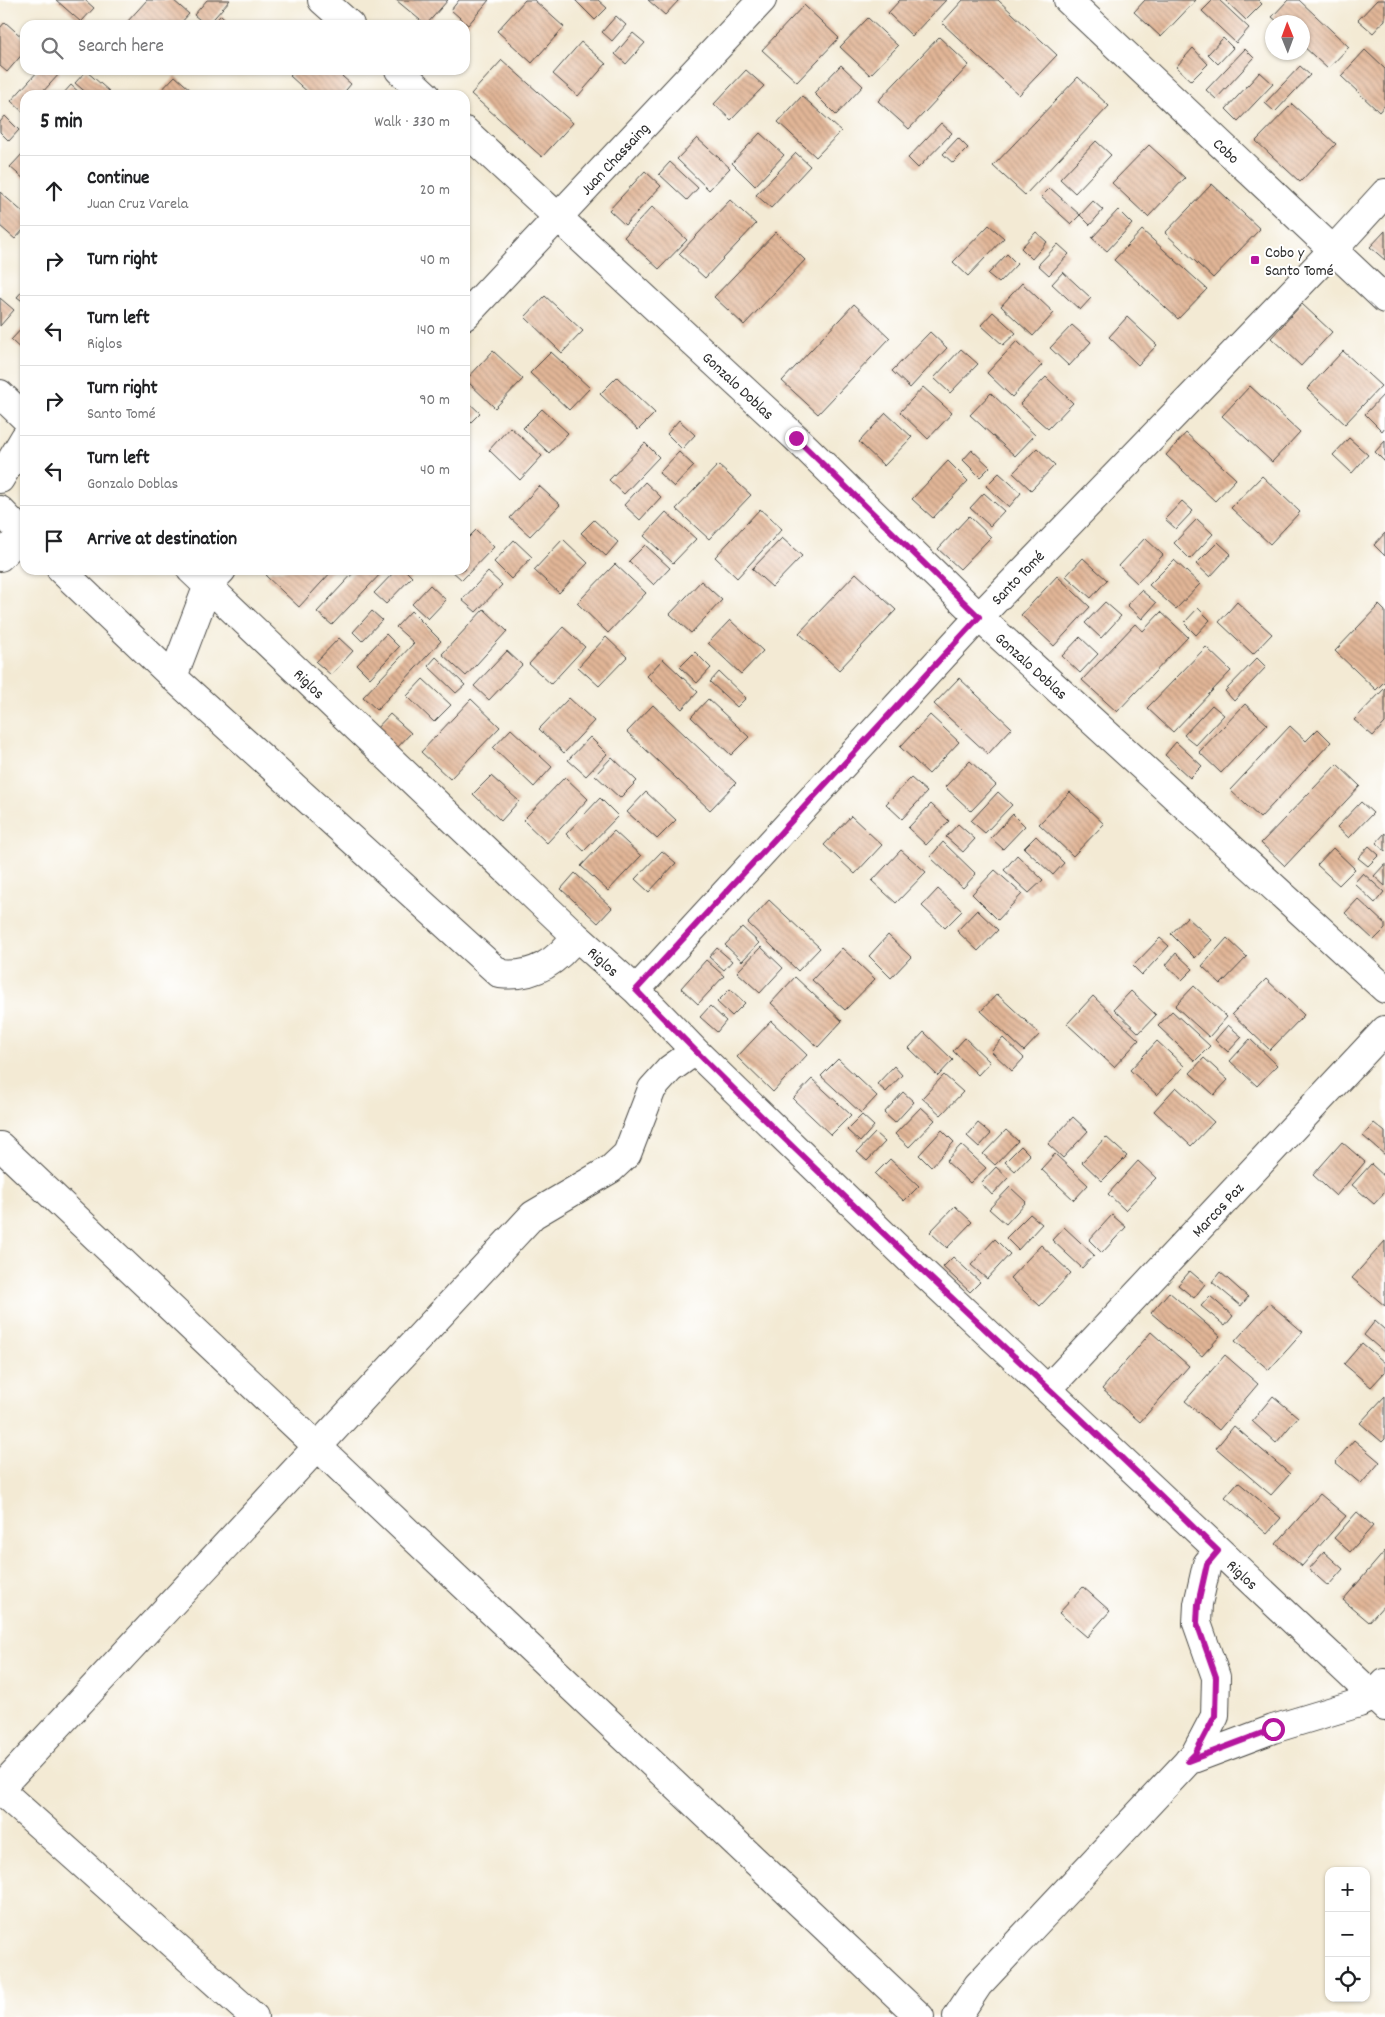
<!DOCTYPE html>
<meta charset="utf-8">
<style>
body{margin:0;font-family:Dekko,sans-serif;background:#f2f2f2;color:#202124}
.controls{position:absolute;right:15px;bottom:15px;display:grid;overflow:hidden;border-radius:10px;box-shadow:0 1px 4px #0004}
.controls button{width:45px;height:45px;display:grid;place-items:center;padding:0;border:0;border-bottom:1px solid #e0e0e0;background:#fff;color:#202124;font:25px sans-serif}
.compass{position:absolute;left:1265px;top:15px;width:45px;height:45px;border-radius:50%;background:#fff;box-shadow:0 1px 4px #0004;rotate:359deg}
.stop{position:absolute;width:15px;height:15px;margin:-11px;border:4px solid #b5179e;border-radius:50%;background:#fff}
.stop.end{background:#b5179e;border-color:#fff;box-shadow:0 1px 5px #0008}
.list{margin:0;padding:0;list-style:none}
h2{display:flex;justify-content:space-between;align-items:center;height:65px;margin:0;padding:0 20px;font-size:21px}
h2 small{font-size:16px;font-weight:400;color:#757577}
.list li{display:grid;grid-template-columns:32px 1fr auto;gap:15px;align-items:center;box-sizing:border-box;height:70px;padding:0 20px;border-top:1px solid #e0e0e0}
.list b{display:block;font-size:19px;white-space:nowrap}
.list p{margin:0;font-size:16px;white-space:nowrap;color:#757577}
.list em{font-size:16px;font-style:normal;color:#757577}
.icon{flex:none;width:28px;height:28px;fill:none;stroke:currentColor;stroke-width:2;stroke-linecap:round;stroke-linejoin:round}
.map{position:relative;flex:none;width:1385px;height:2017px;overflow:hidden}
.search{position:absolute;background:#fff;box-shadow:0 1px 4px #0004;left:20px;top:20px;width:450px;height:55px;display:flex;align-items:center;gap:12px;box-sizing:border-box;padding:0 18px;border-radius:15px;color:#757577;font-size:19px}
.panel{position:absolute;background:#fff;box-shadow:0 1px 4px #0004;left:20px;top:90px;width:450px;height:485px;border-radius:15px}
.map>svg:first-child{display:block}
</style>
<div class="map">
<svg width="1385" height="2017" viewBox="0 0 1385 2017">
<defs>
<pattern id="building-back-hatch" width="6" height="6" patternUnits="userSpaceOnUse" patternTransform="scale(1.25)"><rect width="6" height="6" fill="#e2b697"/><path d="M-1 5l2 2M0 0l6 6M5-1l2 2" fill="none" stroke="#b7947b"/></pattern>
</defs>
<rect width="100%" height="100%" fill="#fff"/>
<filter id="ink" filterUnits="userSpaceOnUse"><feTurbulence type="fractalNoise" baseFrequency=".02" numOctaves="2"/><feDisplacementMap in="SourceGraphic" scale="10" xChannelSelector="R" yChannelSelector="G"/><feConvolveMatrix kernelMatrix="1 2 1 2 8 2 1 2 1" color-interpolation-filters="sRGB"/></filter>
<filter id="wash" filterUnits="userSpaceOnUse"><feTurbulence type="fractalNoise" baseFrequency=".0096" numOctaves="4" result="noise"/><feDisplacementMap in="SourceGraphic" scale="20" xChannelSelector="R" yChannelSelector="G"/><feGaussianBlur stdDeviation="1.12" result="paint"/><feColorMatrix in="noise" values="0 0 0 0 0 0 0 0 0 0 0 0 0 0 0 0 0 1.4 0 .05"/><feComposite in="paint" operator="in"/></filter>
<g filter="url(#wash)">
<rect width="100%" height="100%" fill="#f3ead4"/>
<g id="blocks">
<path fill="url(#building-back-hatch)" d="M56,0H85L94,8L81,22Z
M147,0H173L189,14L179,25H130L127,22Z
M207,0H230L208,25H206L194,15Z
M396,0H448L426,25Z
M459,0H489L468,25L451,10Z
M525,0H534L564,27L532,63L497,31Z
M575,0H598L607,8L595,20Z
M648,0H679L665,15Z
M900,0H946L912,36L888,13Z
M963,0H998L1057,55L1019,95L942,23Z
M1145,0H1196L1161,37L1134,12Z
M1213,0H1219L1249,28L1236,43L1202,11Z
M1225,0H1258L1262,4L1246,20Z
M1288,0H1299L1349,47L1328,69L1302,45V22H1278L1272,17Z
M1377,0H1385V20L1373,33L1358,20Z
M804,5L839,38L797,82L762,50Z
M221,15L232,25H212Z
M616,16L626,25L612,41L602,32Z
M868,18L898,46L870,75L840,47Z
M5,22L25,40V51L7,72L0,66V28Z
M633,33L645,43L626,64L615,54Z
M939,37L969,65L909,129L878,101Z
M1223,38L1233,48L1218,64L1208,54Z
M581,42L606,64L578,96L553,74Z
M1193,48L1208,64L1191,81L1176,67Z
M1245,49L1254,58L1216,99L1206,90Z
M1365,50L1385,69V105L1379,112L1341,76Z
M502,60L573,123L542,157L471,94Z
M841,65L863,86L836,115L814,93Z
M1300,66L1310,75L1275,112L1265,103Z
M39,70H57L60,73L40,95H25V114L11,101Z
M296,70H335L351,84L342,95H311L290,76Z
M746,70L764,86L731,120L714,104Z
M86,71L109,91L106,95H89L75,83Z
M1260,72L1273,84L1238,121L1226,109Z
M175,76L192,91L189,95H157Z
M1078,77L1109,106L1025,195L993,166Z
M71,85L82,95H62Z
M802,96L841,131L816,157L778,122Z
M1292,104L1336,144L1300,182L1256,141Z
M5,116L19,130L9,141L0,132V122Z
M941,123L952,133L918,168L908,158Z
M760,133L784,155L755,186L732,163Z
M697,138L730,168L709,190L677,159Z
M958,138L968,148L953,163L943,154Z
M1096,141L1111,155L1075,193L1060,179Z
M1149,145L1185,178L1148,217L1112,183Z
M25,151V180L10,167Z
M796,153L810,166L771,208L756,195Z
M670,162L698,188L687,200L659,174Z
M645,171L661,186L625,225L609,210Z
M1212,184L1260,229L1213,278L1165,233Z
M1050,188L1080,215L1071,224L1041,197Z
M0,192L25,214V228L15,239L0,226Z
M730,200L756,224L705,278L679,254Z
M1093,201L1103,210L1090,225L1080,215Z
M652,207L687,240L659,269L624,237Z
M1118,210L1132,224L1107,251L1092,238Z
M989,225L1004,238L968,276L953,262Z
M1142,230L1207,289L1178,319L1114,260Z
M1385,231V260L1370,247Z
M776,232L805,260L744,325L714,297Z
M1036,232L1047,242L1032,259L1021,248Z
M1058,244L1069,254L1049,275L1038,265Z
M1007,254L1017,264L999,283L988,274Z
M1063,272L1091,298L1080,310L1052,284Z
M1022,283L1054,313L1033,336L1001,306Z
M25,288V303L17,297Z
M545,296L583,331L562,353L525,317Z
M0,298L14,310L0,326Z
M854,304L890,338L818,414L782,381Z
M1302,304L1332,332L1301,366L1271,338Z
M993,312L1016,333L1003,345L981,325Z
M1127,317L1157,345L1138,365L1109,337Z
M25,325V353L11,340Z
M1072,325L1091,342L1069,366L1050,348Z
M930,332L947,348L910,388L892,371Z
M1017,341L1042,365L1012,397L987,373Z
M961,349L978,364L950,393L934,378Z
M493,351L523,379L495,408L466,380Z
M1343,351L1381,386L1345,424L1307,389Z
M551,352L590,388L569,410L530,373Z
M617,377L655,413L638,430L600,394Z
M1046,377L1073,403L1048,429L1020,404Z
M1250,386L1300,432L1272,462L1222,416Z
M923,387L952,413L928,439L900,412Z
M991,393L1035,435L1015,456L970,415Z
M1385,393V427L1382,431L1365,414Z
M465,399L480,413L465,428Z
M542,409L568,433L549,453L523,428Z
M886,413L912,437L884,466L859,442Z
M679,420L695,435L682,449L667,434Z
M510,427L542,456L520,480L489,450Z
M1186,433L1236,479L1215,501L1166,455Z
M1349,438L1368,455L1352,473L1333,455Z
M1385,441V462L1375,452Z
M645,443L659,457L624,494L609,480Z
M1037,448L1055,465L1031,490L1013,473Z
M972,450L990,467L980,477L963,460Z
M679,452L694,466L674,487L659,473Z
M948,461L968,481L933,518L912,499Z
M718,465L751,495L709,539L676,509Z
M999,473L1021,493L1009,507L986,486Z
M1262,476L1300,512L1270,544L1231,508Z
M645,482L661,497L640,520L624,505Z
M539,486L560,505L530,536L510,518Z
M984,493L1004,511L990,526L970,508Z
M1182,501L1193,511L1176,529L1165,519Z
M760,509L782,529L737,578L715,557Z
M666,512L696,539L673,563L644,536Z
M969,516L991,537L960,569L938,549Z
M1197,519L1213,534L1190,559L1174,543Z
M594,520L618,542L606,556L581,533Z
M476,530L494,547L462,580L451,570H465V541Z
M1385,533V556L1374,545Z
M782,538L802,556L772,587L752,569Z
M1145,538L1163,555L1137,583L1119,566Z
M563,539L588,563L559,593L534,570Z
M514,540L532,557L511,579L494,562Z
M1218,542L1231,554L1210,577L1196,564Z
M645,545L670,568L654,585L629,561Z
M1083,558L1107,580L1091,598L1066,576Z
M1174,560L1200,584L1176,609L1149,585Z
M615,564L646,593L608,633L577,603Z
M272,570H333L299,607L266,576Z
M356,570H384L332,625L317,612Z
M396,570H405L412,577L386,604L374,593Z
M488,572L502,585L476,612L462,600Z
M856,573L896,610L839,670L799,633Z
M1057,576L1090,607L1054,646L1021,615Z
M701,581L722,600L691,633L670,614Z
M430,585L446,600L428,619L412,604Z
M1141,590L1156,603L1142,619L1127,605Z
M1105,602L1121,616L1101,638L1085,623Z
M1237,602L1272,634L1253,654L1219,622Z
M1379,605L1385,611V681L1376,690L1335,651Z
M1198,608L1210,620L1196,635L1184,623Z
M484,609L507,631L466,676L442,654Z
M372,611L382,620L362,641L353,632Z
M411,611L441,641L377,710L363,697L414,643L396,627Z
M1161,612L1188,637L1117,712L1082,680L1135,624L1143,631Z
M730,620L763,651L741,674L708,643Z
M563,627L585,647L551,684L529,664Z
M386,634L399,647L370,678L357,665Z
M606,637L627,657L599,686L578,667Z
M1080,637L1098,654L1080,673L1062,656Z
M339,638L353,651L331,675L316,662Z
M1206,647L1231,671L1173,732L1147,708Z
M507,651L522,665L489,700L474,686Z
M695,652L711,668L697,683L680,667Z
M436,657L465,685L456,693L428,666Z
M1257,658L1266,667L1234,701L1225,691Z
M663,659L698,692L682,709L647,676Z
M719,672L746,698L737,707L710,682Z
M959,678L1012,728L988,754L934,704Z
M423,679L451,705L434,722L407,696Z
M1385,688V723L1373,736L1354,720Z
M569,698L594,721L564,753L539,729Z
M471,699L500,727L450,779L421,752Z
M708,699L749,737L731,755L691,717Z
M1245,704L1267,724L1221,773L1199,752Z
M653,705L736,783L710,810L627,732Z
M1212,705L1224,715L1196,745L1184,735Z
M390,714L411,733L395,750L374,731Z
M930,715L959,742L929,774L900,747Z
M1290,726L1306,741L1318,729L1331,742L1260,818L1230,790Z
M511,729L552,767L534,787L493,748Z
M590,737L607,754L586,776L568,760Z
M1176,742L1202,766L1190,778L1165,755Z
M612,757L637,781L620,798L595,775Z
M970,761L996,785L971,811L945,787Z
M1337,764L1360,786L1285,866L1261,843Z
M491,776L519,801L501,821L473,794Z
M565,777L588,799L547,843L523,820Z
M911,778L927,792L902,819L886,804Z
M646,792L676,820L657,839L627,812Z
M998,792L1012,805L985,833L971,821Z
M1070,792L1104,824L1073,856L1039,824Z
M600,798L618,816L584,851L566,834Z
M1361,802L1373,813L1349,838L1337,827Z
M931,804L949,821L926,845L908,828Z
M1013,814L1025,826L1003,849L991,838Z
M851,816L882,845L855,874L824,845Z
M958,824L975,839L963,852L946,837Z
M614,831L641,856L608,891L581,866Z
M1385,833V851L1376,843Z
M1036,836L1064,863L1053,875L1024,848Z
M943,842L976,874L963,888L930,857Z
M1369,846L1379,855L1368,866L1358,858Z
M1333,848L1355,869L1339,885L1317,865Z
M901,850L926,872L896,903L872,881Z
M662,851L676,863L649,892L635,879Z
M1017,855L1043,880L1029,893L1004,870Z
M1385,864V886L1374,876Z
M995,870L1022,894L998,920L972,894Z
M575,873L612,908L598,923L561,889Z
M1363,873L1384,892L1375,903L1354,883Z
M938,889L962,911L945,928L922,906Z
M1358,899L1385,924V929L1374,940L1345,913Z
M769,900L820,948L798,971L748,923Z
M977,910L998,930L978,951L957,931Z
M1187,917L1212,940L1195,958L1171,934Z
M742,927L759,943L742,961L725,945Z
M888,935L911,957L891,978L869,956Z
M1160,938L1169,946L1142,975L1133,966Z
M1227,938L1247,957L1221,984L1202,966Z
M761,947L783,968L760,993L737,972Z
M717,948L732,961L724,970L709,957Z
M842,948L875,979L845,1010L812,980Z
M1176,953L1193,969L1182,980L1166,965Z
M706,960L724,976L698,1004L681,988Z
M795,977L842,1021L818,1047L771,1003Z
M1266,979L1304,1015L1270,1050L1232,1014Z
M1194,986L1227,1017L1209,1037L1175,1006Z
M730,989L745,1003L732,1016L717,1002Z
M1131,991L1156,1015L1139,1033L1114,1009Z
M997,994L1040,1034L1024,1051L981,1011Z
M1093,996L1139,1040L1114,1067L1067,1024Z
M710,1006L726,1021L717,1032L700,1017Z
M1172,1011L1210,1046L1195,1061L1158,1026Z
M771,1021L807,1055L773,1092L737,1057Z
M1228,1025L1242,1037L1228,1052L1215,1040Z
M924,1032L953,1060L938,1076L909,1048Z
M965,1038L990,1062L978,1075L953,1051Z
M1003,1038L1024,1058L1012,1071L991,1051Z
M1250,1039L1277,1065L1257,1086L1230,1061Z
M1157,1041L1184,1066L1157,1095L1130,1070Z
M1204,1058L1228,1080L1214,1095L1190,1073Z
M838,1059L877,1096L861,1113L821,1076Z
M894,1066L902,1075L886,1092L877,1084Z
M944,1075L963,1092L941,1115L922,1098Z
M812,1079L851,1115L831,1135L793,1099Z
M1176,1087L1214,1122L1191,1146L1154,1111Z
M903,1092L914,1102L895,1123L884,1113Z
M921,1107L935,1120L909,1147L895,1134Z
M862,1115L874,1126L860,1142L847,1130Z
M1073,1117L1088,1131L1063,1158L1048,1144Z
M978,1123L991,1134L979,1147L967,1136Z
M1374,1123L1385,1132V1155L1363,1136Z
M942,1130L954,1142L931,1167L919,1155Z
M1006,1130L1018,1141L995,1165L983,1154Z
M875,1133L885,1142L867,1161L857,1152Z
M1106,1137L1127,1156L1102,1181L1082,1162Z
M1342,1142L1365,1162L1336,1196L1313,1175Z
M961,1145L986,1168L970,1183L946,1161Z
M1021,1146L1030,1155L1015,1171L1005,1162Z
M1055,1154L1088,1185L1074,1200L1041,1169Z
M890,1159L919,1186L904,1201L875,1174Z
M1138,1161L1156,1178L1125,1210L1108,1194Z
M1371,1164L1385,1177V1192L1374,1204L1352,1185Z
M996,1167L1008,1178L992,1195L981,1183Z
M1010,1187L1026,1202L1006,1224L989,1209Z
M955,1206L972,1222L947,1248L930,1232Z
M1030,1214L1042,1224L1018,1250L1006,1238Z
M1112,1215L1126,1227L1102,1253L1089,1240Z
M1064,1227L1094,1255L1082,1268L1052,1240Z
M995,1239L1010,1254L987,1279L971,1265Z
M1385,1241V1306L1352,1278Z
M1041,1245L1071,1273L1040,1306L1010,1278Z
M953,1257L980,1282L970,1292L943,1267Z
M1190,1271L1205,1284L1194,1298L1178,1285Z
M1220,1272L1248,1297L1241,1306L1212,1282Z
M1169,1292L1220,1336L1202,1356L1151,1313Z
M1210,1296L1233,1316L1225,1326L1201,1306Z
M1269,1303L1303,1332L1269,1370L1235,1341Z
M1375,1321L1385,1330V1353L1364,1335Z
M1151,1332L1189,1366L1140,1422L1102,1389Z
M1362,1343L1385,1363V1372L1371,1387L1344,1364Z
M1225,1355L1258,1384L1219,1430L1185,1401Z
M1273,1396L1298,1417L1276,1443L1252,1421Z
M1385,1396V1439L1382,1442L1360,1423Z
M1234,1426L1290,1474L1271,1495L1216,1448Z
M1354,1440L1380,1462L1361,1484L1335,1462Z
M1238,1482L1281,1518L1267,1534L1225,1497Z
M1320,1494L1346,1516L1302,1566L1276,1544Z
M1357,1512L1373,1526L1350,1552L1334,1538Z
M1385,1551V1604L1369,1622L1343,1600Z
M1324,1552L1343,1569L1328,1586L1309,1569Z
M1083,1587L1110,1611L1087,1637L1059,1613Z"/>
</g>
</g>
<g filter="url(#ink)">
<use href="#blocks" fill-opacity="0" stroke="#494844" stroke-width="1"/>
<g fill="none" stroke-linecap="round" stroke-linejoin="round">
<g stroke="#494844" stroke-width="30">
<path id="street" d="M322,0L350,25
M1068,0L1385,299
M399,70L426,95
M465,131L796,438L979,617L1385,989
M465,316L762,0
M0,394L25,418
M0,479L25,437
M0,510L25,536
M0,557L23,534
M61,570L173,677L500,974C533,978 557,962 576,936
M191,570L576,936L636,990L695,1051L909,1259L1385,1707
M173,677L208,585L222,570
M636,990L979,617L1334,249L1385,193
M0,1146L920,2017
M1048,1389L1385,1030
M1188,1761L1273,1729L1359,1703L1373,1696L1385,1683
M0,1788L533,1215L611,1169L627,1154L652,1089L670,1069L695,1051
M0,1790L254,2017
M957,2017L978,1985L1195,1754L1215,1716L1216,1677L1197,1623L1198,1604L1207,1564L1218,1551"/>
</g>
<use href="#street" stroke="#fff" stroke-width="28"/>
</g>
</g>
<g fill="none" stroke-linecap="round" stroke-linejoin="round" filter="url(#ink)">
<path stroke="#b5179e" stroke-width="6" d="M796,438L979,617L636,990C768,1127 908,1257 1048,1388C1105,1441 1161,1496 1218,1551L1207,1564L1198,1604L1197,1623L1216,1677L1215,1716L1195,1754L1188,1761L1273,1729"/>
</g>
<rect fill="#b5179e" stroke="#fff" stroke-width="2" x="1250" y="255" width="10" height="10" rx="2.5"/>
<g text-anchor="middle" stroke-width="4" stroke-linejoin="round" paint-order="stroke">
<g font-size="16" fill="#2b2b2b" stroke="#fff">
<text transform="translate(1227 150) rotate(43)" y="6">Cobo</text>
<text transform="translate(614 158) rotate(-47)" y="6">Juan Chassaing</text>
<text transform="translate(739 385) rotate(43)" y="6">Gonzalo Doblas</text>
<text transform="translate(1017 577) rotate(-46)" y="6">Santo Tomé</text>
<text transform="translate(1032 665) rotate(42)" y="6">Gonzalo Doblas</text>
<text transform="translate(310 683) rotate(44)" y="6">Riglos</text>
<text transform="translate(604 961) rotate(42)" y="6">Riglos</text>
<text transform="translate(1217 1209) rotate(-47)" y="6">Marcos Paz</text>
<text transform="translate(1243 1574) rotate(43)" y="6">Riglos</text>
</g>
<g font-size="16" fill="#2b2b2b" stroke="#fff" text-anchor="start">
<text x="1265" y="257">Cobo y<tspan x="1265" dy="18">Santo Tomé</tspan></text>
</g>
</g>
</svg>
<div class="controls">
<button>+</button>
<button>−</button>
<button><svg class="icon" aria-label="locate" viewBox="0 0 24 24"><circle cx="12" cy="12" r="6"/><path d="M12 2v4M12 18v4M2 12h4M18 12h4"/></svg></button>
</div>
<svg class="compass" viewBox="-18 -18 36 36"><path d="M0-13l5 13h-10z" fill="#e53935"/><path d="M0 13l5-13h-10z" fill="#757577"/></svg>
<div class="stop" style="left:1273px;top:1729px"></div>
<div class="stop end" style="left:796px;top:438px"></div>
<div class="search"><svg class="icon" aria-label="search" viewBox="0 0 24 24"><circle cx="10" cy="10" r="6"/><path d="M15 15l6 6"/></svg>Search here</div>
<section class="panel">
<h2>5 min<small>Walk · 330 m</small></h2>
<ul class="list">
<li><svg class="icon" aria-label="ahead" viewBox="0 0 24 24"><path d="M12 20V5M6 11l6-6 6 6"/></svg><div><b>Continue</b><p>Juan Cruz Varela</p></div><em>20 m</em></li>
<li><svg class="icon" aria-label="right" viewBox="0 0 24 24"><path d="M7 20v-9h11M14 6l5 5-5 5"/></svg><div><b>Turn right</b></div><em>40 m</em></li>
<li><svg class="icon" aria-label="left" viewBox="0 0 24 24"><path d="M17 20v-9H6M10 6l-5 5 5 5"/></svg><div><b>Turn left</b><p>Riglos</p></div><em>140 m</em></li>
<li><svg class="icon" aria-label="right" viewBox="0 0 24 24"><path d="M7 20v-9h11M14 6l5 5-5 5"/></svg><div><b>Turn right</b><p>Santo Tomé</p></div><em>90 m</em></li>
<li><svg class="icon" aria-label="left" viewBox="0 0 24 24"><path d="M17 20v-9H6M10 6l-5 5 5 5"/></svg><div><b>Turn left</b><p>Gonzalo Doblas</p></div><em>40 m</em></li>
<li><svg class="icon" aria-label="arrive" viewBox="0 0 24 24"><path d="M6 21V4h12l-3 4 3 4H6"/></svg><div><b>Arrive at destination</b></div></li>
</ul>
</section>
</div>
